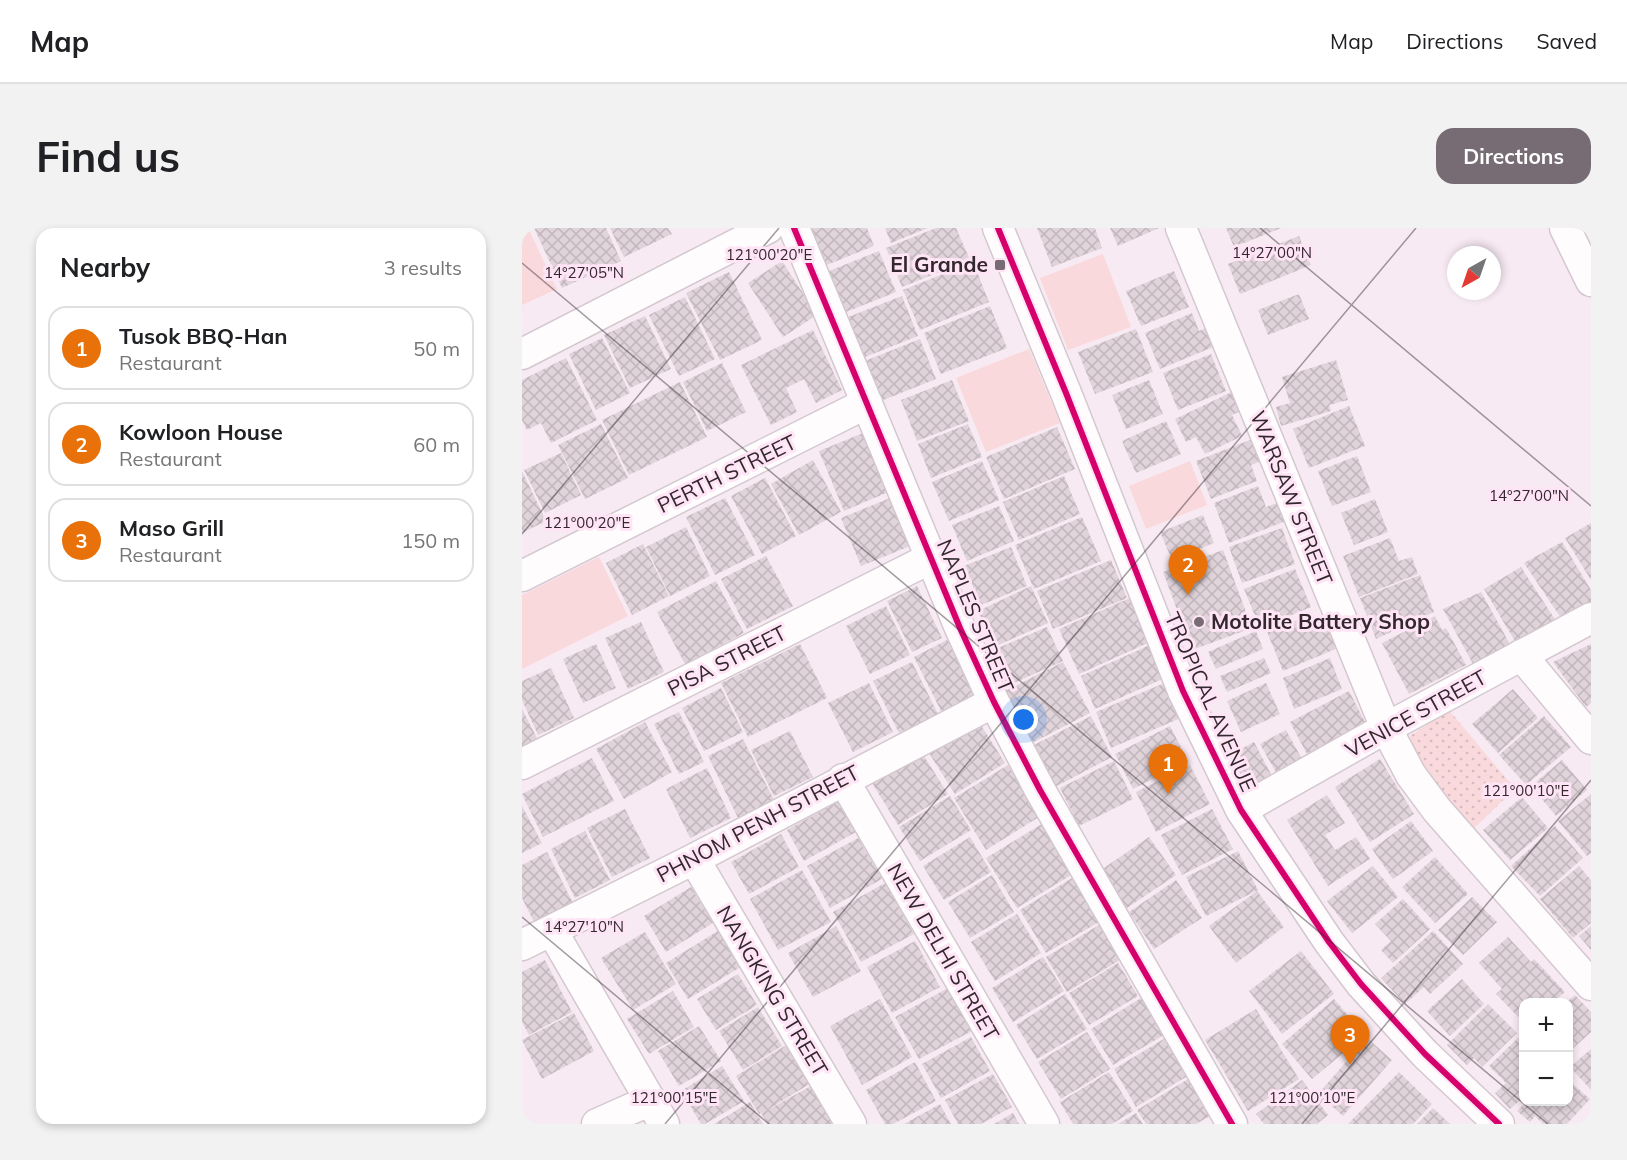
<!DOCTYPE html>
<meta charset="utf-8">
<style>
body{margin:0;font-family:Mulish,sans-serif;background:#f2f2f2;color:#202124}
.controls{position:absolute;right:18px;bottom:18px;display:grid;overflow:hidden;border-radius:12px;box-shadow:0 3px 9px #0003}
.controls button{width:54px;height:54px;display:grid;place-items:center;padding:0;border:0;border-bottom:2px solid #e0e0e0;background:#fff;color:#202124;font:30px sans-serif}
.compass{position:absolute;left:925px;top:18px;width:54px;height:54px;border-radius:50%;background:#fff;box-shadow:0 3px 9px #0003;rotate:220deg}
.you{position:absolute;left:502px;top:492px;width:21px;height:21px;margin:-15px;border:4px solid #fff;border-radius:50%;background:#1a73e8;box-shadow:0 0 0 9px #1a73e833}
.badge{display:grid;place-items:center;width:39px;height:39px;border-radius:50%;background:#776c73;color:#fff;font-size:20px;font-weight:700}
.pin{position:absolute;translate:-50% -50px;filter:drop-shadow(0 2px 3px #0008)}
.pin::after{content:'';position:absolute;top:32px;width:21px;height:18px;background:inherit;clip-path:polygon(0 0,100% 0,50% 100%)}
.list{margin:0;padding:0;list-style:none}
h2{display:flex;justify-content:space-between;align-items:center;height:78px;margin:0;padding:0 24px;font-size:26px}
h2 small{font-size:20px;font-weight:400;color:#757577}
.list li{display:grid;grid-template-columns:39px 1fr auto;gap:18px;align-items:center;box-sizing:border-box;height:84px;margin:0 12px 12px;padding:0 12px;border:2px solid #e0e0e0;border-radius:18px}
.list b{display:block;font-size:22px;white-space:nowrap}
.list p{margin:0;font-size:20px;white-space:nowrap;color:#757577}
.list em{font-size:20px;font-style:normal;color:#757577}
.map{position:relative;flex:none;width:1069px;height:896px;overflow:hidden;border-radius:18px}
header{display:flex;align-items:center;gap:36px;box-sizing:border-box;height:84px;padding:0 30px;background:#fff;border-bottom:2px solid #e0e0e0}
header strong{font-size:28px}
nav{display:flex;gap:33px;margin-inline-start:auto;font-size:21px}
.intro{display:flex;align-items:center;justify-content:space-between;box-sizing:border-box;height:144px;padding:0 36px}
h1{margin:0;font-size:42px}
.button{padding:15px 27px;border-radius:18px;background:#776c73;color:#fff;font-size:21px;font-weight:700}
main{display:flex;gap:36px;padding:0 36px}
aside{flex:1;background:#fff;border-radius:18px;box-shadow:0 3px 9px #0003}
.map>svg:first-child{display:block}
</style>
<header>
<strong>Map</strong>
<nav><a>Map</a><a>Directions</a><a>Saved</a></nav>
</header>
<div class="intro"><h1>Find us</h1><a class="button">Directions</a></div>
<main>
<aside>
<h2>Nearby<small>3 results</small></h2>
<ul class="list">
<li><span class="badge" style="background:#e8710a">1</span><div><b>Tusok BBQ-Han</b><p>Restaurant</p></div><em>50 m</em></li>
<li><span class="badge" style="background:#e8710a">2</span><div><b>Kowloon House</b><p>Restaurant</p></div><em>60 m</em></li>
<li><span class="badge" style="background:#e8710a">3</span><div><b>Maso Grill</b><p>Restaurant</p></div><em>150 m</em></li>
</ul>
</aside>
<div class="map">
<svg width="1069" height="896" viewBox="0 0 1069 896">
<defs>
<pattern id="park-dots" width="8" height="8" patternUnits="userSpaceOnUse" patternTransform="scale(1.5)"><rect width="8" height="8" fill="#f9d9dc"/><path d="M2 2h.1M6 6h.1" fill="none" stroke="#d6babd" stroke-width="1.8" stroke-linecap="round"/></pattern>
<pattern id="building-cross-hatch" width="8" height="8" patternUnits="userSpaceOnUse" patternTransform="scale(1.5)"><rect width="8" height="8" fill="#e0d4da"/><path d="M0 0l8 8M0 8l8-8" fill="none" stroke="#c1b6bb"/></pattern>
</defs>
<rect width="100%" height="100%" fill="#f8eaf3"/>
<path fill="#f9d9dc" d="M0,0H6L35,61L0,77Z
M581,26L609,99L546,122L518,50Z
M507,121L538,195L464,224L434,150Z
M668,233L685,277L624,301L607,258Z
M77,329L106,388L0,441V367Z"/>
<path fill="url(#park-dots)" d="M927,482L993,561L951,601L893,534L888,508Z"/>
<path fill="url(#building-cross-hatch)" d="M12,0H84L99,33L40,60Z
M88,0H146L150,6L102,29Z
M291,0H345L352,18L302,38L287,2Z
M363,0H406L369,15Z
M414,0H434L448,32L380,59L364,20Z
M515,0H573L580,20L530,39Z
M588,0H637L596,18Z
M704,0H759L712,19Z
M777,8L789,37L718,66L706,36Z
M357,23L374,64L319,86L302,45Z
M260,33L295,87L261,109L226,55Z
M451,34L467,74L398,102L381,62Z
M652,43L667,79L619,98L604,63Z
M207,44L240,112L198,132L164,65Z
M777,66L787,91L746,107L736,82Z
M380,68L396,108L338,131L321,91Z
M163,69L193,131L157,148L127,87Z
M468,78L485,120L419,146L402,105Z
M670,85L677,103L688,98L696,117L638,141L623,105Z
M123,88L149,141L108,160L82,107Z
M614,101L631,144L573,166L556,124Z
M291,102L320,162L294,175L282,151L264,160L275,184L249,197L219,137Z
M80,110L108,165L74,182L47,126Z
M398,111L414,151L359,173L343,133Z
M689,126L704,163L656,182L641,145Z
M44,130L75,192L29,215L19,195L5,202L0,192V152Z
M814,132L826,172L807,177L809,183L759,198L754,179L768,175L760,149Z
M200,135L224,184L185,203L161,154Z
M430,152L447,193L395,213L379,172Z
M627,152L641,186L604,201L590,167Z
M158,154L185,209L107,247L80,192Z
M714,162L723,181L710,187L720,208L683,226L674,209L664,214L653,191Z
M827,178L843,218L787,240L771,201Z
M644,193L659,226L614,245L600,213Z
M79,196L106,250L63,271L36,217Z
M446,196L460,229L409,250L396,216Z
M535,199L553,241L482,271L464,229Z
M346,203L371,262L322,283L297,223Z
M733,210L742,232L729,237L735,253L689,271L674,233Z
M39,225L59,267L23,285L2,242Z
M835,228L849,264L810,278L796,243Z
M291,232L319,284L277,307L249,256Z
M460,233L477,272L427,293L410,254Z
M0,243L24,293L0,305Z
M542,248L558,286L497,312L481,274Z
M243,250L274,308L240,326L209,268Z
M736,258L744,279L760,273L767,292L707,315L692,275Z
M373,268L393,316L339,338L319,290Z
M203,270L233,327L193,347L164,289Z
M853,271L866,304L832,317L819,285Z
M477,278L492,313L445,333L430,297Z
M681,287L692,315L650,332L638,304Z
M560,289L579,333L512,361L493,317Z
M1069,295V352L1043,310Z
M164,299L188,348L148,368L124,319Z
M760,300L773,336L720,355L707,319Z
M868,310L877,333L890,329L896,346L837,369L821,328Z
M1040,314L1069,362V374L1041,393L1002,335Z
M121,316L147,368L110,387L84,335Z
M489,319L505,358L459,377L442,338Z
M701,322L730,400L670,422L641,344Z
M244,328L271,378L225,401L199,351Z
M589,332L605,370L531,401L515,363Z
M999,339L1034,393L994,415L962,361Z
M773,341L789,379L738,400L722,361Z
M898,347L912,384L854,411L838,370Z
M194,353L222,405L163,436L135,384Z
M395,358L420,410L390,424L365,373Z
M509,358L526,395L472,419L456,383Z
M959,364L989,418L951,436L921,381Z
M608,370L628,414L557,446L537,401Z
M364,378L388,427L348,446L324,398Z
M788,387L793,400L798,398L801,405L809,401L816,420L761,443L745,404Z
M913,388L920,402L924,400L944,437L887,466L860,415Z
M119,394L142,444L106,461L83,410Z
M525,399L541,433L485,458L469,423Z
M734,403L741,421L694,441L686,424Z
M425,412L453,468L420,485L392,429Z
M74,416L94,460L61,475L41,431Z
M278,416L305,470L226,509L199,455Z
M630,416L645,449L573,481L559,448Z
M1069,416V475L1064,479L1031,434Z
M742,430L749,445L705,464L698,448Z
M808,430L820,461L772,481L761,450Z
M390,434L416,486L377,505L351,453Z
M541,434L568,485L510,515L483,463Z
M29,440L52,490L16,507L0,472V453Z
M645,454L661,489L589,520L574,484Z
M347,455L371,504L331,524L306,475Z
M744,455L758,486L719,504L705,473Z
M199,460L221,504L182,523L160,480Z
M991,461L1016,490L976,525L950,496Z
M827,463L846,500L787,530L768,494Z
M0,481L17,514L0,523Z
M157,484L182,534L157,546L132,496Z
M569,488L590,529L533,559L512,517Z
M1022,488L1049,519L1004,557L977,527Z
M123,494L150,544L102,571L74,521Z
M457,494L483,535L433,566L407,525Z
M648,498L666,533L611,561L593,526Z
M764,502L781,533L755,546L738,516Z
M268,503L291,549L252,568L229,522Z
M221,511L252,572L216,590L186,528Z
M732,514L751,550L729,562L723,559L707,527Z
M400,525L426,566L376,597L350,555Z
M70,530L92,573L21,609L0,566Z
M858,531L892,586L848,614L813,559Z
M1040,532L1065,562L1034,588L1009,558Z
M592,533L611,571L557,598L538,560Z
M486,537L517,589L464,622L432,570Z
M668,537L688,576L634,604L614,564Z
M185,540L209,590L168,610L144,561Z
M1069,566V625L1065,628L1036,593Z
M805,567L823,595L803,607L813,622L834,609L848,631L806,658L765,592Z
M428,568L449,602L398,633L377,599Z
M1000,569L1026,600L988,632L961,602Z
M317,573L334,604L282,633L265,602Z
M0,578L20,615L0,625Z
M103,581L128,630L90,649L65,600Z
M690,581L711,621L660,647L639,607Z
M889,593L911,623L871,651L850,621Z
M523,594L554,644L495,680L464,630Z
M1033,598L1061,630L1018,668L989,638Z
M63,603L88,652L53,670L29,621Z
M259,606L277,639L227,666L209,634Z
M448,609L469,644L422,672L401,638Z
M627,609L654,647L605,680L579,642Z
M336,610L360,651L308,680L285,638Z
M716,623L736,662L684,688L664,649Z
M25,624L51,675L12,694L0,670V637Z
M913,629L946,666L913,695L880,659Z
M851,638L876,669L830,705L805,673Z
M1057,638L1069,652V695L1051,710L1018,671Z
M280,642L309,694L256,722L228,671Z
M470,647L492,684L448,710L426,674Z
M550,650L577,694L524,725L498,682Z
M654,652L680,690L632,721L607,684Z
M363,655L392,706L339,734L311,684Z
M169,659L191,695L144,724L122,688Z
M735,663L762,699L714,735L687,698Z
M950,669L975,694L941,727L916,702Z
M881,671L908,701L871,735L859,722L869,713L853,696Z
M495,686L519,725L473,753L449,714Z
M577,697L598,732L545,764L524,729Z
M314,698L339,743L291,769L266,725Z
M1069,698V722L1057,708Z
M199,701L222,737L166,771L144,735Z
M911,703L941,736L908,766L902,759L883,776L859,750Z
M123,704L154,756L111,782L79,730Z
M986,709L1009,734L1012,731L1043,764L1031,774H1002V795L974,766L980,761L957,735Z
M393,713L418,759L370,785L345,739Z
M779,723L812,766L760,806L727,763Z
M521,729L542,763L491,794L470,760Z
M23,732L50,784L7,807L0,794V744Z
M596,735L616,768L567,797L547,765Z
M216,746L235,777L194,802L175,771Z
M940,751L962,776L928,808L905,783Z
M426,760L450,803L397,831L373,789Z
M151,763L172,799L127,826L105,791Z
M543,766L565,801L515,831L494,797Z
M1053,767L1069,784V804L1046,825V773Z
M619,770L642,807L591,837L569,801Z
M358,771L390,829L340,857L308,798Z
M812,771L843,807L790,851L760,816Z
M966,776L995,805L960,839L952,830L945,837L925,817Z
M236,779L260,818L221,842L197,803Z
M734,781L777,851L726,883L683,812Z
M52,785L72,823L20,851L0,812Z
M177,798L199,833L157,858L136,823Z
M565,804L588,841L539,871L516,834Z
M1000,806L1002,869L988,881L973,865L984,855L967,838Z
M449,809L468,843L419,870L400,836Z
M645,809L669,846L614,879L592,841Z
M845,810L870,832L821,888L796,866Z
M266,816L289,855L242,884L289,858L311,896H246L239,885L237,886L214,848Z
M1069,821V862L1048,839Z
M393,834L414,873L371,896H363L344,862Z
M200,838L222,873L183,896H179L159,863Z
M587,844L611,883L590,896H551L538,874Z
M877,844L910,876L891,896H826Z
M471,846L490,879L459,896H436L423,872Z
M671,848L693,885L674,896H624L615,882Z
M780,852L806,887L795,896H742L734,886Z
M1046,852L1068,871L1045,896H1021L1013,888L1008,894L995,883L1004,874H1046Z
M228,874L241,896H192Z
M418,876L429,896H382Z
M911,880L928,896H895Z
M491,885L497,896H472Z
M614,885L621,896H596Z"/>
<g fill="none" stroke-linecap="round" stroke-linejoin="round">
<g stroke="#d4c8d0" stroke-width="33">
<path id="minor" d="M272,0L438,400L472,474L518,562L710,896
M476,0L544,165L661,463L719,582L807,714L839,756L903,826L977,896
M659,0L864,500L889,547L915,582L1069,757
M1043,0L1069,53
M0,126L246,0
M0,348L345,175
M999,427L1069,511
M0,536L409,330
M321,551L522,896
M719,582L864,500L1069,390
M172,631L329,896
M30,703L142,896
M0,717L172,631L472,474
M75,896L129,872"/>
</g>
<use href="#minor" stroke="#fefcfd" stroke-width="30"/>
<g stroke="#fee4f5" stroke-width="10">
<path id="cycleway" d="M272,0L438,400L472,474L518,562L710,896
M476,0L544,165L661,463L719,582L807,714L839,756L903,826L977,896"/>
</g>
<use href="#cycleway" stroke="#d6006c" stroke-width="6"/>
</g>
<path fill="none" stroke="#32282e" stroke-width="1.5" stroke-opacity="0.45" d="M738,0L1069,278M0,35L1026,896M0,306L257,0M0,689L247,896M143,896L894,0M780,896L1069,552"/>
<g fill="#776c73" stroke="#fee4f5" stroke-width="2">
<rect x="472" y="31" width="12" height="12" rx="3"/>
<circle cx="677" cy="394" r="6"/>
</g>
<g text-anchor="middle" stroke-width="6" stroke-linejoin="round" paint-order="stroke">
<g font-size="21" font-weight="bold" fill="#32282e" stroke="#fee4f5" text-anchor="end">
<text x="466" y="44">El Grande</text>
<text x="689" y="401" text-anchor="start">Motolite Battery Shop</text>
</g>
<g font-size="21" fill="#32282e" stroke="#fee4f5">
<text transform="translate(205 246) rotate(-26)" y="7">PERTH STREET</text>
<text transform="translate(769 270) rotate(68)" y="7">WARSAW STREET</text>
<text transform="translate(453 388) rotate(67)" y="7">NAPLES STREET</text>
<text transform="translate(205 433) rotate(-27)" y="7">PISA STREET</text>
<text transform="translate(688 474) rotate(66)" y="7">TROPICAL AVENUE</text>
<text transform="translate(894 486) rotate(-29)" y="7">VENICE STREET</text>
<text transform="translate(236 596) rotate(-28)" y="7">PHNOM PENH STREET</text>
<text transform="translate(421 724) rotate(60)" y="7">NEW DELHI STREET</text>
<text transform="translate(250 763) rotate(59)" y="7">NANGKING STREET</text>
</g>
</g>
<g font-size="15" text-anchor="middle" fill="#32282e" stroke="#fee4f5" stroke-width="6" stroke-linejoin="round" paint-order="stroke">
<text x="750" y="30">14°27'00"N</text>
<text x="247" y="32">121°00'20"E</text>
<text x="62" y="50">14°27'05"N</text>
<text x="1007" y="273">14°27'00"N</text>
<text x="65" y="300">121°00'20"E</text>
<text x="1004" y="568">121°00'10"E</text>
<text x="62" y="704">14°27'10"N</text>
<text x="152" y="875">121°00'15"E</text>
<text x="790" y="875">121°00'10"E</text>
</g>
</svg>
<div class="controls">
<button>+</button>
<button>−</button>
</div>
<svg class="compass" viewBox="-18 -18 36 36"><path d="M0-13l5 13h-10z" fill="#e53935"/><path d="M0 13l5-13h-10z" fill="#757577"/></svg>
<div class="you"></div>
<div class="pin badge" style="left:646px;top:566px;background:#e8710a">1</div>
<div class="pin badge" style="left:666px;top:367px;background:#e8710a">2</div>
<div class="pin badge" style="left:828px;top:837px;background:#e8710a">3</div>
</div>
</main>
